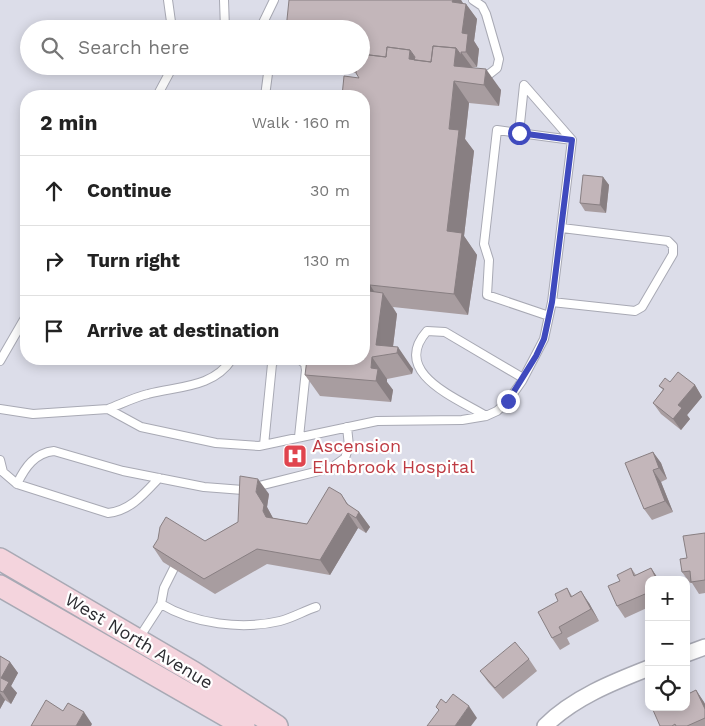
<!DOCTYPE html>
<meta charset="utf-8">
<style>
body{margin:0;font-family:"Work Sans",sans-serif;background:#f6f6f6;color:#222}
.controls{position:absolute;right:15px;bottom:15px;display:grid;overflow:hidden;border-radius:10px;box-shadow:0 2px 12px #0003}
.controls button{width:45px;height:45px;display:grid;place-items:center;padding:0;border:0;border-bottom:1px solid #e0e0e0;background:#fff;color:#222;font:25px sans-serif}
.stop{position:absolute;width:15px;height:15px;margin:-11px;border:4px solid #3f4abe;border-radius:50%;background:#fff}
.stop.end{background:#3f4abe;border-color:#fff;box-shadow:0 1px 5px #0008}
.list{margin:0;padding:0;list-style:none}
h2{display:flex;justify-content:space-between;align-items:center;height:65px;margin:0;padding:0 20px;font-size:21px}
h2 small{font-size:16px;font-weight:400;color:#767676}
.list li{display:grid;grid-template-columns:32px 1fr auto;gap:15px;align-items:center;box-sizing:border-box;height:70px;padding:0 20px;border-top:1px solid #e0e0e0}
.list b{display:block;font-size:19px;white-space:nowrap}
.list em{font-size:16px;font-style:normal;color:#767676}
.icon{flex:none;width:28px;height:28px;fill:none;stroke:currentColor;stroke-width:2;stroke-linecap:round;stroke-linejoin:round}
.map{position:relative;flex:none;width:705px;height:726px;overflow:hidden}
.search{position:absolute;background:#fff;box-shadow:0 2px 12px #0003;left:20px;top:20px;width:350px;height:55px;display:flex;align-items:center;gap:12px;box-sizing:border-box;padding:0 18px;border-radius:28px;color:#767676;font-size:19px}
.panel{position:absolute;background:#fff;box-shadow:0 2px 12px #0003;left:20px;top:90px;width:350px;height:275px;border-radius:20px}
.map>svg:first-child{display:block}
</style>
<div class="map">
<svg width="705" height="726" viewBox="0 0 705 726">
<rect width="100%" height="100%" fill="#dcdde9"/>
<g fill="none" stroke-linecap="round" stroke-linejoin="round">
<g stroke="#a8a9b4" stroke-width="10">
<path id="service" d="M168,0L172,29
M224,0L225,29
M473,0L482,6L486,14L499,59L497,68L483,79
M260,29L274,0
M157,96L173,66
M265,96L269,66
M552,302L635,311L642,307L673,254V246L668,241L562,228
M549,316L487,295L489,260L484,244L497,130L572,140
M0,361L26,316
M0,409L33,414L108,409L141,427L216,443L259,446L377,421L462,420L486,416L497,411L508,401L522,381L544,339L552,302L572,140L524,85L519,133
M108,409C121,404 135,397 148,394C179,386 213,388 232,359
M486,416C457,398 390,373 427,331L445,332L523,378
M299,437L306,370L305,364L299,359
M264,445L272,364L276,359
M0,460L3,472L17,484
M159,478C144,494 130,511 108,513L17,484C25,467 35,453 54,451L123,471L204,487L243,490L331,468L345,458L349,446L347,427
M161,604C194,624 242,630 280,621C292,618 304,611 316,607
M139,638L161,604L164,588L174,568"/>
</g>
<g stroke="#a8a9b4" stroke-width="18">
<path id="minor" d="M686,654L705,647
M545,726C573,698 613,682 649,668"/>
</g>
<g stroke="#a8a9b4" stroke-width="24">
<path id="secondary" d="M0,559L193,672L277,726
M0,586L244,726"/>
</g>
<use href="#service" stroke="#fff" stroke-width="8"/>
<use href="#minor" stroke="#fff" stroke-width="15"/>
<use href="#secondary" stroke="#f4d4dd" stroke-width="21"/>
</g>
<path fill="#a89da0" d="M289,0H461L463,4H466L477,19L474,41L479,49L477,67H472L501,90L499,106L469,103L465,139L474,151L464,236L477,255L468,315L393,307L397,314L393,347L413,369L412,374L387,379V382L393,390L391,402L320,396L305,375L364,359L359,78L356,73L297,66H361V29Z
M603,177L609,185L606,213L585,211L580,203Z
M670,382L695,385L702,397L687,415L690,419L681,430L661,414L653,403L663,390L659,386Z
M653,452L661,463L667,479L661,482L673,512L652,520L644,509Z
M269,494L267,507L273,518L307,524L349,506L359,512L370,527L366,533L358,528L330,575L267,564L215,594L163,562L153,547L205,541L238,522Z
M705,533V593L699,594L692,583H690L682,572L687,558Z
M631,568L636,575L651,568L659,580H649V607L625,618L617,606L620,581Z
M567,588L572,596L589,603L599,621L567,638L570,644L560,650L552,638L558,601Z
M0,656L10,662L18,673L11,686L17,693L11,704L5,700L0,709Z
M529,659L537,671L503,699L488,682L480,671Z
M696,690L705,704V726H660Z"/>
<path fill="#887f82" d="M453,0H461L465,6L452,2Z
M466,4L477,19L474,41L479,49L477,67L466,52L462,33Z
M456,48L461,52L472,67L470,83L454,66Z
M410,50L421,66L409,59Z
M486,69L501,90L499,106L484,85Z
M454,81L469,103L465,139L474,151L464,236L477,255L468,315L454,294L447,231L449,129Z
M603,177L609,185L606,213L600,205Z
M370,285L381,302L383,293L397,314L392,354L376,345L369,291Z
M398,347L413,369L412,374L397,353Z
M372,357L387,379V382L393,390L391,402L376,381L371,368Z
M695,385L702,397L687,415L690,419L681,430L673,419L678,405Z
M653,452L661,463L667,479L659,468Z
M653,470L661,482L673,512L665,501Z
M258,479L269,494L267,507L274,520L266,517L263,511L256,492Z
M341,494L351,509L359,512L370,527L366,533L347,504Z
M348,513L358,528L330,575L320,560Z
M651,568L659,580H657Z
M581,591L589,603L599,621L591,609Z
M10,662L18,673L11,686L17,693L11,704L3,692L1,678Z
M696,690L704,702L705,704V709Z
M0,693L5,700L0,709Z
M469,706L477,718L471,726H455Z
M84,712L92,724L91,726H76Z"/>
<path fill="#c3b6ba" stroke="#887f82" d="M289,0H453L452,2L466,4L462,33L468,34L466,52H461V55L456,48L433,46L431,62L414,60L415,57L410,50L387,47L386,57L361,54V29H286Z
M433,46L456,48L454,66L486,69L484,85L454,81L449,129L459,130L447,231L462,233L454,294L370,285L369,291L383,293L376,345L398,347L397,353L372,357L371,368L378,369L376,381L305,375L307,359H364V96H342L344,76L359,78L356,73L357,66H361V54L386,57L387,47L410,50L409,59L431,62Z
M288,93L314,96H288Z
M583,175L603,177L600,205L580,203Z
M678,372L695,385L678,405L682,408L673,419L653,403L664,389L659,386L665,378L670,382Z
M653,452L659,468L653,470L665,501L644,509L625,463Z
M240,476L258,479L256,492L264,505L263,511L266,517L307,524L329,487L341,494L347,504L359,512L356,518L348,513L320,560L257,549L204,579L153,547L158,539L160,527L166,517L205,541L238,522Z
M705,533V580L691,582L690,571L682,572L680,559L687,558L683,536Z
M631,568L634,576L651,568L657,580H649V602L645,594L617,606L608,586L620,581L617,575Z
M567,588L571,597L581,591L591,609L559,627L562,633L552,638L538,612L558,601L555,594Z
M515,642L529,659L495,688L480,671Z
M0,656L10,662L1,678L9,682L3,692L0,691Z
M696,690L705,709V718L687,726H676L675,724L672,726H660L653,710L659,707H686V695Z
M453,694L469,706L455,726H427L439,710L436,707L441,699L446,703Z
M46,700L63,711L68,703L84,712L76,726H31Z"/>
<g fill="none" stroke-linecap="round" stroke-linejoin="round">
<path stroke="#3f4abe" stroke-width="6" d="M508,401L536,356L544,339L552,302L572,140L519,133"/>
</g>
<defs>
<g id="hospital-square" transform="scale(1.25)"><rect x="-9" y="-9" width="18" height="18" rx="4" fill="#e0444e" stroke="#fff"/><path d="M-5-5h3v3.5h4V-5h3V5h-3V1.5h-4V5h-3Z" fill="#fff"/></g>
</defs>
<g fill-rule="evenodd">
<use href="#hospital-square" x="295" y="456"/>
</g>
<g text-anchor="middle" stroke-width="4.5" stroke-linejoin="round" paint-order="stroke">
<g font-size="18" fill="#be3a42" stroke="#fff" text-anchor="start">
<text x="312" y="452">Ascension<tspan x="312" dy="21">Elmbrook Hospital</tspan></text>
</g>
<g font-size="18" fill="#2c2c31" stroke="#fff">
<text transform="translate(139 641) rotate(31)" y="6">West North Avenue</text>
</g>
</g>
</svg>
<div class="controls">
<button>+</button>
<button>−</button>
<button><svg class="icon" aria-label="locate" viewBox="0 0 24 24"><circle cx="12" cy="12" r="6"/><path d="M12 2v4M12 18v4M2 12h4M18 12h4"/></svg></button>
</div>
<div class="stop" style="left:519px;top:133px"></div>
<div class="stop end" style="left:508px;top:401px"></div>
<div class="search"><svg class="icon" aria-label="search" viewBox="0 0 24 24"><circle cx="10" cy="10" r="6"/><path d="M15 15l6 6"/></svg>Search here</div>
<section class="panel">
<h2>2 min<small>Walk · 160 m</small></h2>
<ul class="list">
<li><svg class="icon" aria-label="ahead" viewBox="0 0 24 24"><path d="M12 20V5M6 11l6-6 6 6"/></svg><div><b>Continue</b></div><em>30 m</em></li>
<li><svg class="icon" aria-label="right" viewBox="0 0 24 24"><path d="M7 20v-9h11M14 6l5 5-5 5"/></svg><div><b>Turn right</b></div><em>130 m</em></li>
<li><svg class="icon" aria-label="arrive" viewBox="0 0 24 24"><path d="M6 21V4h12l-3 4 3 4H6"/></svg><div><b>Arrive at destination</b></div></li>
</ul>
</section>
</div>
